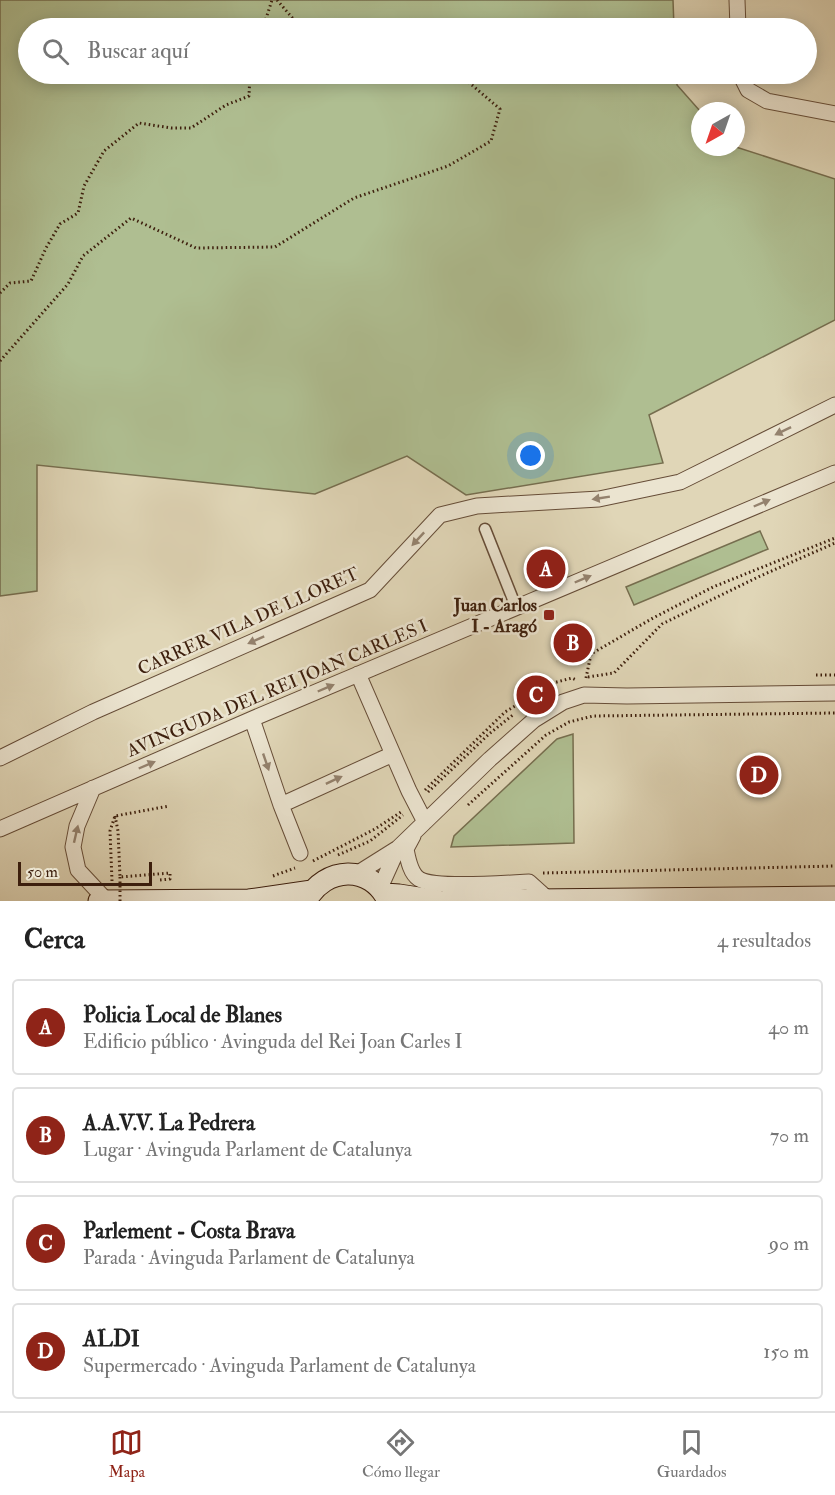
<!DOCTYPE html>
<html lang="es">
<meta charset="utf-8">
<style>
body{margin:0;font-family:"IM FELL Double Pica",serif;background:#f2f2f2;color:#222}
.compass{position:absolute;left:691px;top:102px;width:54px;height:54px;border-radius:50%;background:#fff;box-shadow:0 3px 15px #0003;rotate:220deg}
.scale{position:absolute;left:18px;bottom:15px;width:134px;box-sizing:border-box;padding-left:6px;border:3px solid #3d1f0d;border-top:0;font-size:16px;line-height:21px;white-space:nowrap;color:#3d1f0d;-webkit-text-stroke:4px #ebe4d0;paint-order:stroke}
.you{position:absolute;left:531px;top:456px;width:21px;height:21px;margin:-15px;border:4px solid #fff;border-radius:50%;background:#1a73e8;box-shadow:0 0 0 9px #1a73e833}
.badge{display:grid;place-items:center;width:39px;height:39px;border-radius:50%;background:#8f2418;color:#fff;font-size:20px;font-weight:700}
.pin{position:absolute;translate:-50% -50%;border:3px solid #fff;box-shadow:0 2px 6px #0006}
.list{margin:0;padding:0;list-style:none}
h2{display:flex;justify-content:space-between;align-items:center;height:78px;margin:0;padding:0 24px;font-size:26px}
h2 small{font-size:20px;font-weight:400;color:#767676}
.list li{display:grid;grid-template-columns:39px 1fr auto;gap:18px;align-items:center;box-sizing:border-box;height:96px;margin:0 12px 12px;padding:0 12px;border:2px solid #e0e0e0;border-radius:6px}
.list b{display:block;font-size:22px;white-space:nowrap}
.list p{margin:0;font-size:20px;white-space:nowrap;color:#767676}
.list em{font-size:20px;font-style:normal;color:#767676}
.icon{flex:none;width:33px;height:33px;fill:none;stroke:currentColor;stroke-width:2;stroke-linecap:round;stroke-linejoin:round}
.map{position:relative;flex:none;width:835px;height:901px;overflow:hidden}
.search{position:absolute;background:#fff;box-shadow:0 3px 15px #0003;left:18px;right:18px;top:18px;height:66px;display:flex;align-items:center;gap:15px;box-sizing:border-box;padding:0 21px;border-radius:33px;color:#767676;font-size:22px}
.sheet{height:510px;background:#fff}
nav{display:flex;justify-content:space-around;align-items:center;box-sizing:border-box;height:84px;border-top:2px solid #e0e0e0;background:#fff;font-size:16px;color:#767676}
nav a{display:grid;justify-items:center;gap:3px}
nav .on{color:#8f2418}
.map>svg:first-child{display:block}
</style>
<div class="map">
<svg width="835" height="901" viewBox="0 0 835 901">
<rect width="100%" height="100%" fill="#e0d6b7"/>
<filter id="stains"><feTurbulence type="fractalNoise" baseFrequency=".00333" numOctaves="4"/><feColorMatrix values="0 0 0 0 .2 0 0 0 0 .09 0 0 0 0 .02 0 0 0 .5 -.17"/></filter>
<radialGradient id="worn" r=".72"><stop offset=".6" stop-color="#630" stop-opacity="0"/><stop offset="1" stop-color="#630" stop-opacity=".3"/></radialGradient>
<path fill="#afbe91" stroke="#766e4f" stroke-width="1.5" d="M0,0H673L674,28H28V74H677V85L700,111V147H736L835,179V320L649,415L663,463L466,495L407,456L315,494L37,465V591L0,596Z
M760,531L768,549L634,605L626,587Z
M573,734L574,843L451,847L454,836L557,739Z"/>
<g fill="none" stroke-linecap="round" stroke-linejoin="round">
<g stroke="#664d38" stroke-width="13">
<path id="pedestrian" d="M485,529L516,607"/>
</g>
<g stroke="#664d38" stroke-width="17">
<path id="minor" d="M737,0L738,28
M740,74L748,90L767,101L835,114
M358,674L409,791L425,822
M252,719L281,805L300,853
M0,758L93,712L370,590L440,515L477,506L599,499L680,482L835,405
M93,788L77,826L73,847L78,870L107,901
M281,805L393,754
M0,829L252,719L835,473
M413,836L406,849C408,859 410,873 419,879C435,889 506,883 529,882L549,900
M355,875L398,848L490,759L534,720L563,702L584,695L627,696L835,693
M380,888L398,848"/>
</g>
<g stroke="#3d1f0d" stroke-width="23">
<path id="secondary" d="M385,894L399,895L438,901
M99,901L249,900L312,891
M306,901C325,866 371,864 388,901
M446,901L835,897"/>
</g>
<path stroke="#3d1f0d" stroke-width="3" stroke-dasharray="1.5 3" stroke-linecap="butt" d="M277,0L301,28
M263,28L272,0
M0,293L10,283L31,281L46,248L60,224L78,213L84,186L104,151L139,123L171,128H191L226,105L249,96L250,74
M0,361L68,284L83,256L131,218L196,248L275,247L354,198L448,166L491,141L500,109L459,74
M816,675H835
M588,677L614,673L662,624L758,577L835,543
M586,678L591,654L653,618L713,587L835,538
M425,790L505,712L553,683L572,678L576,680
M428,792L489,734L514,714
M468,805L546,735L569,722L593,716L835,713
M115,816L118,831L120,877L170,873V879L160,880
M338,855L370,841L403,815
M313,861L375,829L401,812
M543,873L835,866
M273,876L295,868
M112,881L110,831L115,816L169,806"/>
<use href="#pedestrian" stroke="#ebe4d0" stroke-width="10"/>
<use href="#minor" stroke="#ebe4d0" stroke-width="15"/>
<use href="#secondary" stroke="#ebe4d0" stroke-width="21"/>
<path stroke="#3d1f0d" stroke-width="3" stroke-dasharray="1.5 3" stroke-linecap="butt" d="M120,901V877"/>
</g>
<defs><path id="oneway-solid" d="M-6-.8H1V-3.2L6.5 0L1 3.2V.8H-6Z" transform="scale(1.5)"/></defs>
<g fill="#94826e">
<use href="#oneway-solid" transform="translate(783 431) rotate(154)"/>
<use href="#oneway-solid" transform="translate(601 498) rotate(171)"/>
<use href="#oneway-solid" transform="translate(762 503) rotate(-23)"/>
<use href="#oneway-solid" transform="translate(418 539) rotate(133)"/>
<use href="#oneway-solid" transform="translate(583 579) rotate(-23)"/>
<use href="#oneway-solid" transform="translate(256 640) rotate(156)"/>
<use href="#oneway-solid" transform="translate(326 688) rotate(-23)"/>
<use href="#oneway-solid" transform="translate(266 762) rotate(71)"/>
<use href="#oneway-solid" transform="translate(147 765) rotate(-23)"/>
<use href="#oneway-solid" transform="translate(334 780) rotate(-25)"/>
<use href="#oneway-solid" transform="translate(76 834) rotate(-77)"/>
</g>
<rect fill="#8f2418" stroke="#ebe4d0" stroke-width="2" x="543" y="609" width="12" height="12" rx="3"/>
<g text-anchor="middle" stroke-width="5" stroke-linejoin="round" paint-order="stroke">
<g font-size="18" font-weight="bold" fill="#3d1f0d" stroke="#ebe4d0" text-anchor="end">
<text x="537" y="611">Juan Carlos<tspan x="537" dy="21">I - Aragó</tspan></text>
</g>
<g font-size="18" fill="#3d1f0d" stroke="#ebe4d0">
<text transform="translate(248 621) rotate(-24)" y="6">CARRER VILA DE LLORET</text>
<text transform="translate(277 688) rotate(-23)" y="6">AVINGUDA DEL REI JOAN CARLES I</text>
</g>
</g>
<rect width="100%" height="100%" filter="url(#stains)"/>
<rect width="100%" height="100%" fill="url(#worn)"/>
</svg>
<svg class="compass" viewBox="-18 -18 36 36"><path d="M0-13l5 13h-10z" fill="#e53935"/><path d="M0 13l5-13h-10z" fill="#767676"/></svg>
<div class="scale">50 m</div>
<div class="you"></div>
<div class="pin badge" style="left:546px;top:569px">A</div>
<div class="pin badge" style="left:573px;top:643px">B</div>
<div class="pin badge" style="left:536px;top:695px">C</div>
<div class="pin badge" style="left:759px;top:775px">D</div>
<div class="search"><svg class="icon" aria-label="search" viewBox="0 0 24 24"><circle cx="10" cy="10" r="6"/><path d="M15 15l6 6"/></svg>Buscar aquí</div>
</div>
<section class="sheet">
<h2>Cerca<small>4 resultados</small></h2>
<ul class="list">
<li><span class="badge">A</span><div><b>Policia Local de Blanes</b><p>Edificio público · Avinguda del Rei Joan Carles I</p></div><em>40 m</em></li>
<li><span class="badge">B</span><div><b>A.A.V.V. La Pedrera</b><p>Lugar · Avinguda Parlament de Catalunya</p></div><em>70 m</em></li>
<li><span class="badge">C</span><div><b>Parlement - Costa Brava</b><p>Parada · Avinguda Parlament de Catalunya</p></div><em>90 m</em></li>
<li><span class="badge">D</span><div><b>ALDI</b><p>Supermercado · Avinguda Parlament de Catalunya</p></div><em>150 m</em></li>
</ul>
</section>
<nav>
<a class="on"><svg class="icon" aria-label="map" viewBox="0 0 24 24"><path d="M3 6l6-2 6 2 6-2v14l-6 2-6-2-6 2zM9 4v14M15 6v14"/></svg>Mapa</a>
<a><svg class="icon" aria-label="directions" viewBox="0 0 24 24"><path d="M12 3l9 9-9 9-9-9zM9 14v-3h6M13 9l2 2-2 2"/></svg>Cómo llegar</a>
<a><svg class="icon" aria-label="saved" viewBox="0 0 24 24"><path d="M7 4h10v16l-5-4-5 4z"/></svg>Guardados</a>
</nav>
